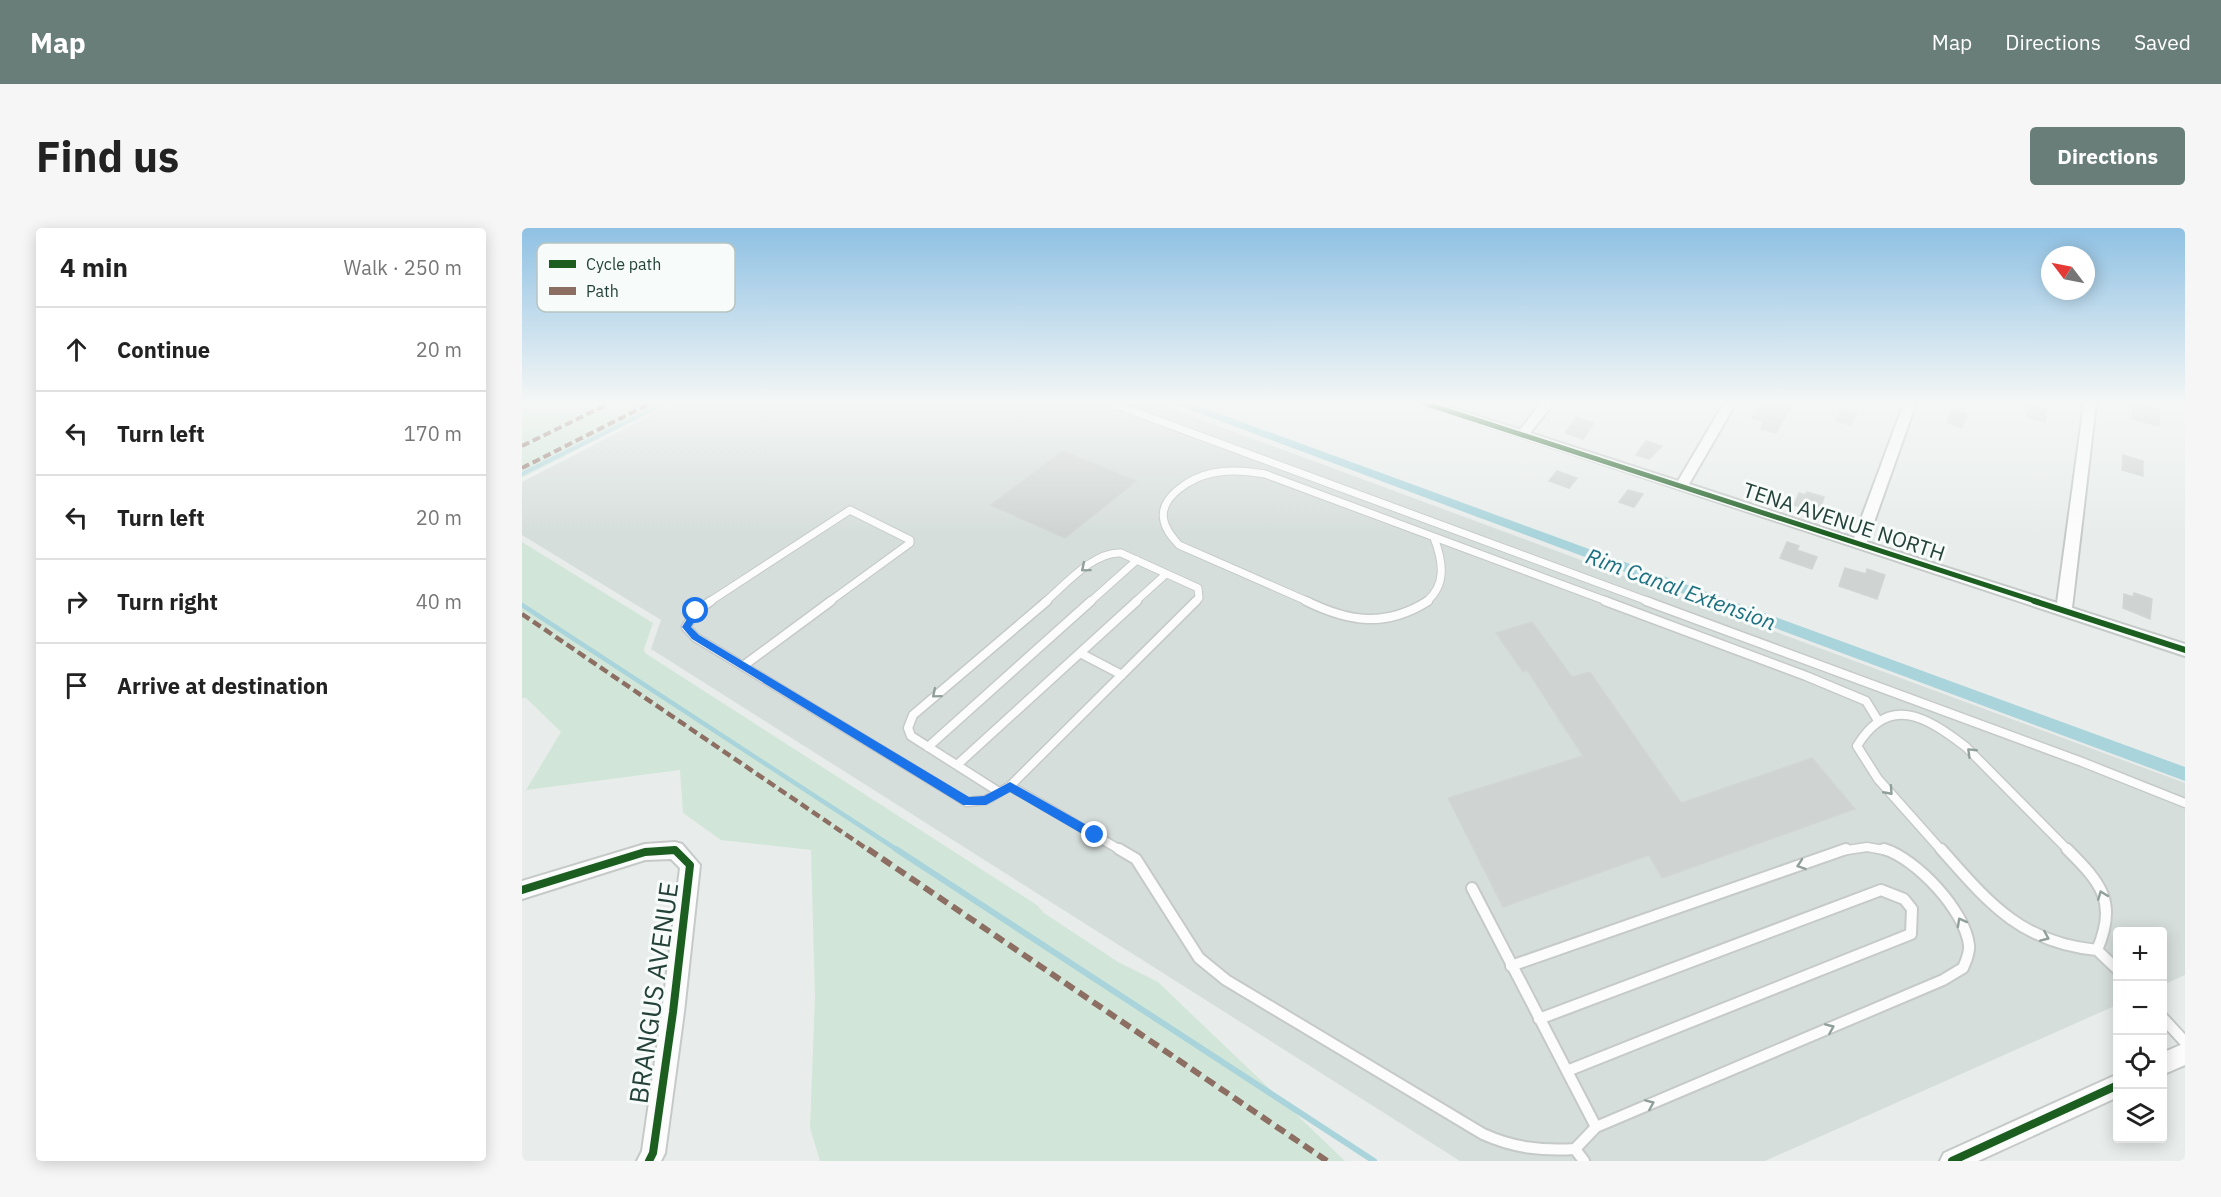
<!DOCTYPE html>
<meta charset="utf-8">
<style>
body{margin:0;font-family:"IBM Plex Sans",sans-serif;background:#f6f6f6;color:#222}
.controls{position:absolute;right:18px;bottom:18px;display:grid;overflow:hidden;border-radius:6px;box-shadow:0 3px 15px #0003}
.controls button{width:54px;height:54px;display:grid;place-items:center;padding:0;border:0;border-bottom:2px solid #e0e0e0;background:#fff;color:#222;font:30px sans-serif}
.compass{position:absolute;left:1519px;top:18px;width:54px;height:54px;border-radius:50%;background:#fff;box-shadow:0 3px 15px #0003;rotate:302deg}
.stop{position:absolute;width:18px;height:18px;margin:-14px;border:4px solid #1a73e8;border-radius:50%;background:#fff}
.stop.end{background:#1a73e8;border-color:#fff;box-shadow:0 2px 6px #0008}
.list{margin:0;padding:0;list-style:none}
h2{display:flex;justify-content:space-between;align-items:center;height:78px;margin:0;padding:0 24px;font-size:26px}
h2 small{font-size:20px;font-weight:400;color:#767676}
.list li{display:grid;grid-template-columns:39px 1fr auto;gap:18px;align-items:center;box-sizing:border-box;height:84px;padding:0 24px;border-top:2px solid #e0e0e0}
.list b{display:block;font-size:22px;white-space:nowrap}
.list em{font-size:20px;font-style:normal;color:#767676}
.icon{flex:none;width:33px;height:33px;fill:none;stroke:currentColor;stroke-width:2;stroke-linecap:round;stroke-linejoin:round}
.map{position:relative;flex:none;width:1663px;height:933px;overflow:hidden;border-radius:6px}
header{display:flex;align-items:center;gap:36px;box-sizing:border-box;height:84px;padding:0 30px;background:#697e78;color:#fff}
header strong{font-size:28px}
nav{display:flex;gap:33px;margin-inline-start:auto;font-size:21px}
.intro{display:flex;align-items:center;justify-content:space-between;box-sizing:border-box;height:144px;padding:0 36px}
h1{margin:0;font-size:42px}
.button{padding:15px 27px;border-radius:6px;background:#697e78;color:#fff;font-size:21px;font-weight:700}
main{display:flex;gap:36px;padding:0 36px}
aside{flex:1;background:#fff;border-radius:6px;box-shadow:0 3px 15px #0003}
.map>svg:first-child{display:block}
</style>
<header>
<strong>Map</strong>
<nav><a>Map</a><a>Directions</a><a>Saved</a></nav>
</header>
<div class="intro"><h1>Find us</h1><a class="button">Directions</a></div>
<main>
<aside>
<h2>4 min<small>Walk · 250 m</small></h2>
<ul class="list">
<li><svg class="icon" aria-label="ahead" viewBox="0 0 24 24"><path d="M12 20V5M6 11l6-6 6 6"/></svg><div><b>Continue</b></div><em>20 m</em></li>
<li><svg class="icon" aria-label="left" viewBox="0 0 24 24"><path d="M17 20v-9H6M10 6l-5 5 5 5"/></svg><div><b>Turn left</b></div><em>170 m</em></li>
<li><svg class="icon" aria-label="left" viewBox="0 0 24 24"><path d="M17 20v-9H6M10 6l-5 5 5 5"/></svg><div><b>Turn left</b></div><em>20 m</em></li>
<li><svg class="icon" aria-label="right" viewBox="0 0 24 24"><path d="M7 20v-9h11M14 6l5 5-5 5"/></svg><div><b>Turn right</b></div><em>40 m</em></li>
<li><svg class="icon" aria-label="arrive" viewBox="0 0 24 24"><path d="M6 21V4h12l-3 4 3 4H6"/></svg><div><b>Arrive at destination</b></div></li>
</ul>
</aside>
<div class="map">
<svg width="1663" height="933" viewBox="0 0 1663 933">
<rect width="100%" height="100%" fill="#e8edeb"/>
<path fill="#d6dedb" d="M153,175H634L1663,555V747L1641,757L1640,704H1596L1595,777L1243,933H938L129,421L139,392L0,307V254Z"/>
<path fill="#d1e6d8" d="M0,175H107L66,197L111,175H147L0,250Z
M0,314L131,395L122,421L123,425L515,677L522,685L596,734L636,754L823,933H298L288,900L293,769L289,622L199,612L161,585L158,542L4,562L39,504L4,470H0Z"/>
<g fill="none" stroke-linecap="round" stroke-linejoin="round">
<path stroke="#a9d4db" stroke-width="4" d="M0,246L143,175"/>
<path stroke="#a9d4db" stroke-width="4.5" d="M0,377L377,623"/>
<path stroke="#a9d4db" stroke-width="6" d="M374,621L852,933"/>
<path fill="#a9d4db" fill-rule="evenodd" d="M650,175H668L1663,539V553Z"/>
</g>
<path fill="#cfd4d2" stroke="#d1d6d4" stroke-width="1.5" d="M1238,175H1271L1254,205L1239,201L1241,193L1230,190Z
M1612,176L1638,182L1637,198L1610,191Z
M1507,177L1525,181L1523,194L1505,189Z
M1320,180L1335,185L1329,197L1314,193Z
M1429,182L1445,186L1440,199L1425,195Z
M1054,189L1072,195L1061,211L1043,205Z
M1124,213L1140,218L1127,231L1114,227Z
M541,223L614,253L543,310L469,277Z
M1601,227L1621,233V248L1600,242Z
M1035,243L1055,250L1047,260L1027,253Z
M1106,262L1121,266L1112,279L1097,274Z
M1285,264L1302,269L1298,282L1294,284L1272,277L1277,265L1283,267Z
M1265,314L1277,318L1275,322L1295,329L1290,341L1258,330Z
M1323,340L1344,346L1345,341L1363,347L1355,371L1317,358Z
M1612,365L1630,371L1628,391L1601,380L1602,366L1611,369Z
M1010,394L1050,449L1068,444L1159,575L1290,530L1333,581L1140,650L1127,627L981,679L926,570L1061,528L1005,442L1001,444L974,405Z"/>
<g fill="none" stroke-linecap="round" stroke-linejoin="round">
<g stroke="#c5cac8" stroke-width="9">
<path id="service-far2" d="M589,175L1128,374
M187,374L328,282L388,312V315L307,374
M523,374C543,357 572,323 599,325L676,360L677,370L673,374
M568,374L615,332
M613,374L644,346
M787,374L657,317C651,310 644,303 642,293C636,268 671,249 691,245C708,241 726,243 743,246L1087,374
M904,374C925,357 921,333 912,310"/>
</g>
<g stroke="#c5cac8" stroke-width="11">
<path id="service-far1" d="M189,373L174,383L164,399L173,409L445,574L464,572L488,558L600,623
M784,373C827,394 863,400 906,373
M1083,373L1284,448L1344,473L1355,491
M1124,373L1560,534L1663,575
M558,425L600,447
M221,438L309,373
M406,519L569,373
M435,537L615,373
M488,558L674,373
M477,564L389,508L386,500L391,487L525,373
M1319,623L1345,619L1367,623
M1420,623L1356,551L1335,518C1367,465 1405,489 1444,519L1547,623"/>
</g>
<g stroke="#c5cac8" stroke-width="14">
<path id="service" d="M597,621L614,631L677,730L704,752L961,906C992,920 1020,923 1053,921L1062,933
M1419,621C1466,674 1499,715 1575,722
M1545,621C1579,655 1596,674 1575,722
M950,660L1074,899
M1575,722L1596,742
M989,738L1324,621
M1640,789L1663,814
M1017,791L1359,662L1382,671L1390,681L1389,706L1045,843
M1053,921L1074,899L1421,752L1441,740C1444,733 1448,725 1447,717C1443,683 1395,631 1362,621"/>
</g>
<g stroke="#c5cac8" stroke-width="4">
<path id="minor" d="M896,175H915L998,202L1019,175H1032L1008,205L1156,253L1202,175H1214L1167,256L1332,310L1382,175H1394L1345,314L1535,375L1562,175H1574L1550,380L1663,416V428Z
M153,614L160,616L178,637L162,784L143,925L139,933H115L120,923L140,784L158,640L149,631L123,632L0,671V653L123,616Z
M1663,815V837L1640,847V825Z
M1596,846V869L1456,933H1418L1422,925Z"/>
</g>
<use href="#service-far2" stroke="#fcfcfc" stroke-width="7"/>
<use href="#service-far1" stroke="#fcfcfc" stroke-width="8"/>
<use href="#service" stroke="#fcfcfc" stroke-width="10"/>
<use href="#minor" fill="#fcfcfc" fill-rule="evenodd"/>
<path stroke="#8d6e63" stroke-width="4" stroke-dasharray="8 4" stroke-linecap="butt" d="M0,218L88,175
M0,240L129,175"/>
<path stroke="#8d6e63" stroke-width="4.5" stroke-dasharray="9 4.5" stroke-linecap="butt" d="M0,386L348,623"/>
<path stroke="#8d6e63" stroke-width="6" stroke-dasharray="11 6" stroke-linecap="butt" d="M346,621L805,933"/>
<g stroke="#f7fbf9" stroke-width="8">
<path id="cycleway-far2" d="M902,175L1516,374"/>
</g>
<g stroke="#f7fbf9" stroke-width="10">
<path id="cycleway-far1" d="M1512,373L1663,422
M142,623H154"/>
</g>
<g stroke="#f7fbf9" stroke-width="11">
<path id="cycleway" d="M0,662L123,624L153,622L168,637L151,784L131,925L127,933
M1430,933L1596,857"/>
</g>
<use href="#cycleway-far2" stroke="#1b5e20" stroke-width="5"/>
<use href="#cycleway-far1" stroke="#1b5e20" stroke-width="6"/>
<use href="#cycleway" stroke="#1b5e20" stroke-width="8"/>
</g>
<defs><path id="oneway-chevron" d="M-2-3.5L2.5 0L-2 3.5" fill="none" stroke-width="1.6" stroke-linecap="round" stroke-linejoin="round" transform="scale(1.5)"/></defs>
<g stroke="#909f9b">
<use href="#oneway-chevron" transform="translate(563 340) rotate(140)"/>
<use href="#oneway-chevron" transform="translate(414 466) rotate(140)"/>
<use href="#oneway-chevron" transform="translate(1449 524) rotate(-136)"/>
<use href="#oneway-chevron" transform="translate(1367 563) rotate(48)"/>
<use href="#oneway-chevron" transform="translate(1279 637) rotate(161)"/>
<use href="#oneway-chevron" transform="translate(1580 667) rotate(-111)"/>
<use href="#oneway-chevron" transform="translate(1439 694) rotate(-119)"/>
<use href="#oneway-chevron" transform="translate(1523 709) rotate(23)"/>
<use href="#oneway-chevron" transform="translate(1308 800) rotate(-23)"/>
<use href="#oneway-chevron" transform="translate(1128 876) rotate(-23)"/>
</g>
<linearGradient id="sky" x2="0" y2="1"><stop stop-color="#8fc1e3"/><stop offset="0.57" stop-color="#f5f7f6"/><stop offset="1" stop-color="#f5f7f6" stop-opacity="0"/></linearGradient>
<rect width="1663" height="306" fill="url(#sky)"/>
<path fill="#1a73e8" d="M174,380L179,383L169,399L177,407L447,569L462,568L488,554L577,604V611H569L488,564L464,577H441L170,411L160,399L171,381Z"/>
<g text-anchor="middle" stroke-width="6" stroke-linejoin="round" paint-order="stroke">
<g font-size="21" fill="#24423a" stroke="#f7fbf9">
<text transform="translate(1322 294) rotate(18)" y="7">TENA AVENUE NORTH</text>
</g>
<g font-size="22" font-style="italic" fill="#1c6f80" stroke="#f7fbf9">
<text transform="translate(1159 361) rotate(20)" y="8">Rim Canal Extension</text>
</g>
<g font-size="26" fill="#24423a" stroke="#f7fbf9">
<text transform="translate(132 765) rotate(-82)" y="9">BRANGUS AVENUE</text>
</g>
</g>
<rect x="15" y="15" width="198" height="69" rx="9" fill="#f7fbf9" stroke="#b8c4c0" stroke-width="1.5"/>
<rect x="27" y="32" width="27" height="8" fill="#1b5e20"/>
<rect x="27" y="59" width="27" height="8" fill="#8d6e63"/>
<g font-size="16" fill="#24423a">
<text x="64" y="42">Cycle path</text>
<text x="64" y="69">Path</text>
</g>
</svg>
<div class="controls">
<button>+</button>
<button>−</button>
<button><svg class="icon" aria-label="locate" viewBox="0 0 24 24"><circle cx="12" cy="12" r="6"/><path d="M12 2v4M12 18v4M2 12h4M18 12h4"/></svg></button>
<button><svg class="icon" aria-label="layers" viewBox="0 0 24 24"><path d="M12 4l9 5-9 5-9-5zM3 14l9 5 9-5"/></svg></button>
</div>
<svg class="compass" viewBox="-18 -18 36 36"><path d="M0-13l5 13h-10z" fill="#e53935"/><path d="M0 13l5-13h-10z" fill="#767676"/></svg>
<div class="stop" style="left:174px;top:383px"></div>
<div class="stop end" style="left:573px;top:607px"></div>
</div>
</main>
